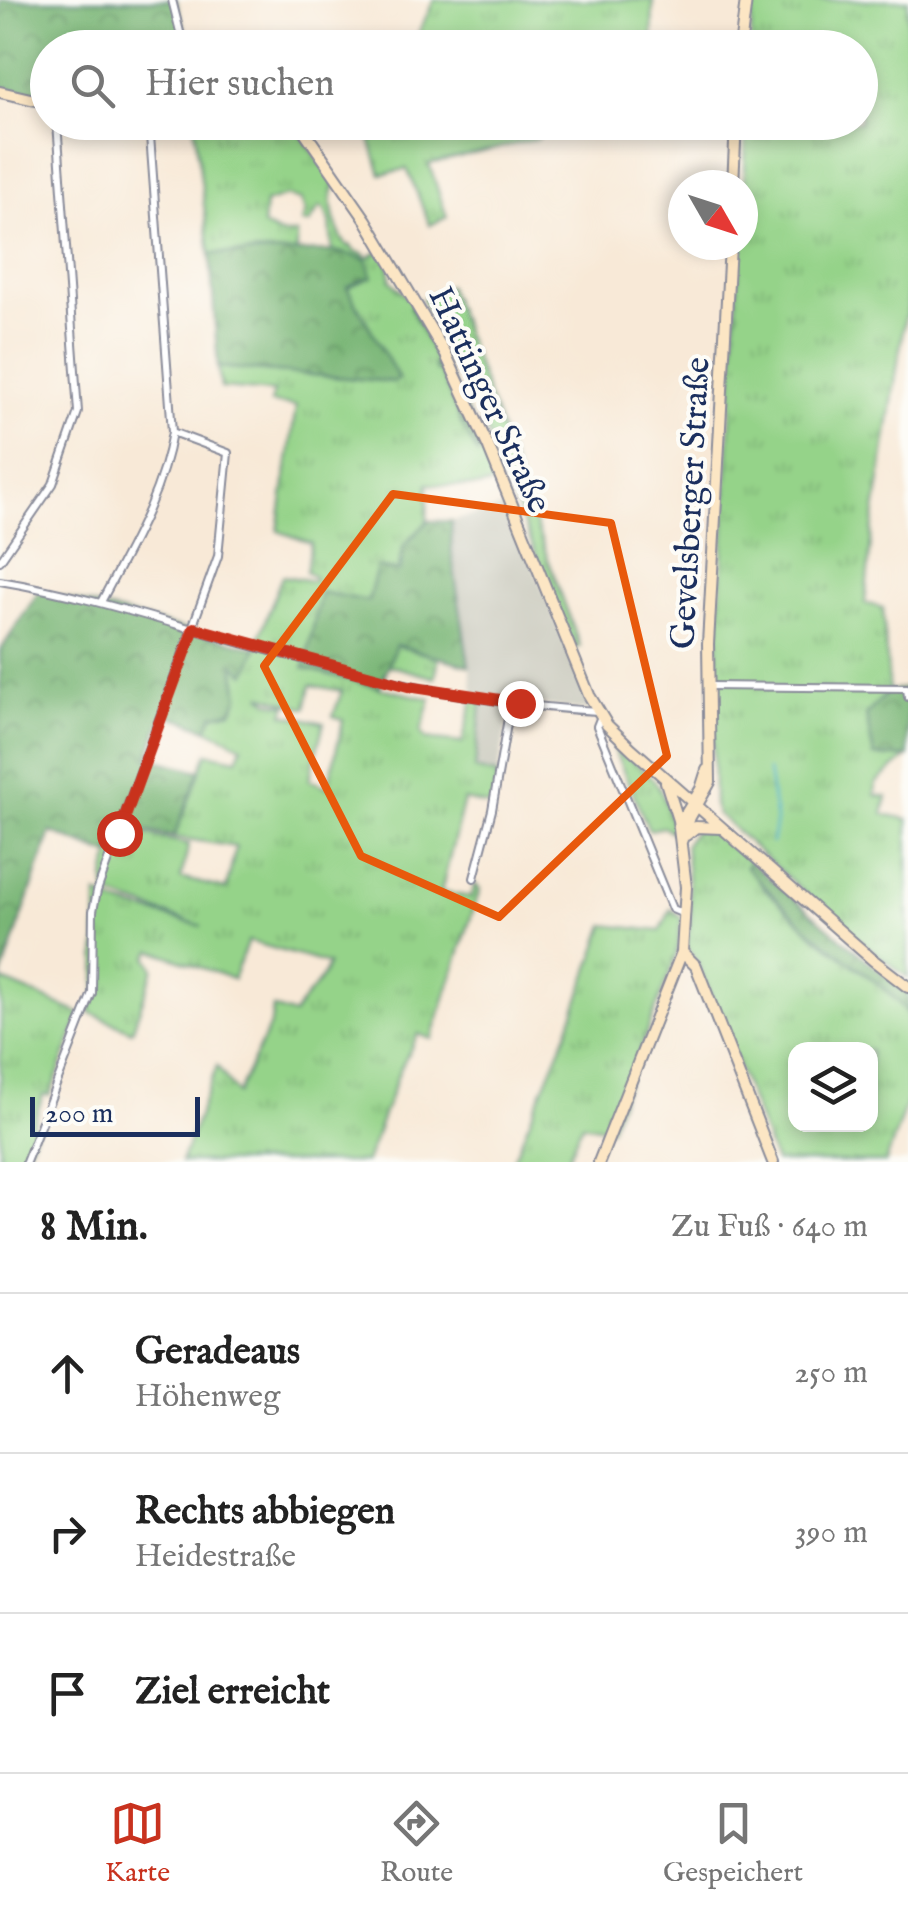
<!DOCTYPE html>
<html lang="de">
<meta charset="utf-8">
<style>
body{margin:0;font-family:"IM FELL English",serif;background:#f2f2f2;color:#222}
.controls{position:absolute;right:30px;bottom:30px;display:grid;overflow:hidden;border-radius:20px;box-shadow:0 5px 15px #0003}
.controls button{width:90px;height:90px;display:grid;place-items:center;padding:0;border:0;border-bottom:2px solid #e0e0e0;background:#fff;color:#222;font:50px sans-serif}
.compass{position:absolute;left:668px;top:170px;width:90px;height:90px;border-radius:50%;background:#fff;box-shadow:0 5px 15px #0003;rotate:129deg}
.scale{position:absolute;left:30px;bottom:25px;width:170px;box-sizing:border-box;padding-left:10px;border:5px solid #1b2f5e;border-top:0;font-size:28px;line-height:35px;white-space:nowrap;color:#1b2f5e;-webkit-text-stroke:8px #fdfcf7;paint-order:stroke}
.stop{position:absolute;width:30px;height:30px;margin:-22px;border:8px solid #c8321e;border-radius:50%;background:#fff}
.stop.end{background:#c8321e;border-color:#fff;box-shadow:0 2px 10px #0008}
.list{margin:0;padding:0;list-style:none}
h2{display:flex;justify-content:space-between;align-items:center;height:130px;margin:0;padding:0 40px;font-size:42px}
h2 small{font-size:32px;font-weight:400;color:#767676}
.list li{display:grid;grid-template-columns:65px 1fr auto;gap:30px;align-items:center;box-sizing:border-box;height:160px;padding:0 40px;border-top:2px solid #e0e0e0}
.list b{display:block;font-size:38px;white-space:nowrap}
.list p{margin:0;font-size:32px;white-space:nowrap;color:#767676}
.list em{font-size:32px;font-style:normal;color:#767676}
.icon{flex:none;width:55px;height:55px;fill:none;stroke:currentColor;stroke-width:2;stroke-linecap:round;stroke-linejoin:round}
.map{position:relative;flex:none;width:908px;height:1162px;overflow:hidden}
.search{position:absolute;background:#fff;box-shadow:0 5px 15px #0003;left:30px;right:30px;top:30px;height:110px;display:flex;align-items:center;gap:25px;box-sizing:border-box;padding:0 35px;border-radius:55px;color:#767676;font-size:38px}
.sheet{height:610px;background:#fff}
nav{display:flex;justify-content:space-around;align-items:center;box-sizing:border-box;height:140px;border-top:2px solid #e0e0e0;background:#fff;font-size:28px;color:#767676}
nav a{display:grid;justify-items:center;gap:5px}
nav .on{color:#c8321e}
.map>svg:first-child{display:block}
</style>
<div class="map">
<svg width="908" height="1162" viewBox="0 0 908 1162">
<defs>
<pattern id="grass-tufts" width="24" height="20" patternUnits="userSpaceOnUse" patternTransform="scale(2.5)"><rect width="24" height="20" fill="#95d389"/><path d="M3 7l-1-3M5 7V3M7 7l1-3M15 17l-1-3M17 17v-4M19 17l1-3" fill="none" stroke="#80b579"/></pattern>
<pattern id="forest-crowns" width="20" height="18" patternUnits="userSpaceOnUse" patternTransform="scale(2.5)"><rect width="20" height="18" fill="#78b575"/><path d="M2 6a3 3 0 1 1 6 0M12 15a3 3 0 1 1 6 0" fill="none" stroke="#629463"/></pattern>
</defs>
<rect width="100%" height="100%" fill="#fdfcf7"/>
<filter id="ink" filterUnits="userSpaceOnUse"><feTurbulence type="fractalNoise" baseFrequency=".01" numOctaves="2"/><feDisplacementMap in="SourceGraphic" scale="20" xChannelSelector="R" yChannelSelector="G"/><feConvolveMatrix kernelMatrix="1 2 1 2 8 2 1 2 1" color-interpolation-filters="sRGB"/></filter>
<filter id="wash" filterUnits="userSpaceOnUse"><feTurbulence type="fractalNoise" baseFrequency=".0048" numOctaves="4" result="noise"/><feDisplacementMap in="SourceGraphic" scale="40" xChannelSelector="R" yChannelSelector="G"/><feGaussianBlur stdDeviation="2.25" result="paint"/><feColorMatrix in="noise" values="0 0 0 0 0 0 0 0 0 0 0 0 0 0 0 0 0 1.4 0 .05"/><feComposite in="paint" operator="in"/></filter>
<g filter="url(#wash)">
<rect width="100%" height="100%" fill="#f8e9d7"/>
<path fill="#c5c5b8" d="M509,506L592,711L511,701L498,775L475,770L482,698L474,696L452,556L451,521H428H452Z"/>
<path fill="url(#grass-tufts)" stroke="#588174" stroke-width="2.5" fill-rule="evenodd" d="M434,0H653L652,47H412Z
M753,0L776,4L779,0H908V316L905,317L872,532L865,603L883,608L889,691L866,715L874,756L907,757L876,783L875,795L887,797L883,814L908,819V978C841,927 779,871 717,813L714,805L713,735L740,245H743L746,123L860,122V48L750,47Z
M194,123H293L336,184C325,201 337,232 347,246L350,245L354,251L365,254L367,258L381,250L389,264L391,281L414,304L410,307L438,363L434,366L440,370L462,425L487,451L500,483L476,487L428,484L427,525L412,536L401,556L380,688L431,699L421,732L426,739L462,743L474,696L482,697L475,769L498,775L491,806L464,800L441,892L471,897L475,884L480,889L432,1039L418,1034L399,1072L366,1162H181L217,1066L237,1094L271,1023L273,1008L294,1015C304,994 321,986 328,964L248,941L233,979L152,950L148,957L154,968L132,1031L89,1012L96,996L97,894L112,902L202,926L108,895C98,876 115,848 122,829L189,844L181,878L226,889L236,847L174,837L207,753L237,759L242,746L207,729L213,715L232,711L239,697L234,664L246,673L282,576L314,581V577L306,572L311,543L278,531L296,406L271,403L273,392L221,388L218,367L394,382L347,287L366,259L332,251L330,222L324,209L320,207L309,224L302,223L305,211L301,200L286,196L265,203L263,226L280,234H297V252L210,254ZM311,685L342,691L333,716L343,720L328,787L309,780L324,723L284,714L287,705L269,702L261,695L306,708Z
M416,123V122L549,123L538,139L429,164L447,217L430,225L407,169L381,174L370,139L416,134Z
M448,286L580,646L574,649L473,398L422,299Z
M395,645L439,658L435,678L388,665Z
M614,750C655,773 665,788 673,833L664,827L649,830Z
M695,830L710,831L750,862L746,866L768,892L818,938L898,999L908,1014V1099L886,1162H775L697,961L687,948L691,914L685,844ZM796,1050H870V1124H796Z
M671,909L682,918L676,956L610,1129L582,1124L566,1162H512L568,1030L605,925L660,931Z
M1,980L81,1014L50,1095H43L32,1127L36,1131L24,1162H0Z"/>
<path fill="url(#forest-crowns)" stroke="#4a726a" stroke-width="2.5" d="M0,0H176L190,47L48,48L47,97L0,87Z
M335,251L366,259L372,277L347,287L399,379L395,382L218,367L210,254Z
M414,304L487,451L478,454L462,425L440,371H436L434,366L438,362L410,307Z
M428,521H451L452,556L469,666L396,645L380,688L304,668L321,592L368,601L377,567L400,571L403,547Z
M39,591L257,648L246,674L234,665L239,697L232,711L213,715L207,729L164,713L148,758L200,771L174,837L120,826L109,855L51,832L0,982V651Z
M908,688V757L874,756L866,715L889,691Z
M750,862L908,994V1014C884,983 849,963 819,938C792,916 770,892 746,867Z"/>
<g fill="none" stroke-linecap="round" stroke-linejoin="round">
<path stroke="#47b0c6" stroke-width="2.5" d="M768,771L776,820L772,843"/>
</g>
</g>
<g filter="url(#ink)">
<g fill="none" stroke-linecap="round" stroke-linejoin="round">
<g stroke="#8a8c9a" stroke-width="10">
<path id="street" d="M172,0L184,48
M0,561L53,484L78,412L57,122
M0,581C96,597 188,630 282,654C385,681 491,706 598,711
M101,602C130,547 162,494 172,432L149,122
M710,686L907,688L908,697
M601,716L597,726L672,909L686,915
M474,878L492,810L511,701
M26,1162L92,993L93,911L97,891L218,556L228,453L172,432"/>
</g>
<g stroke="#8a8c9a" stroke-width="14">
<path id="secondary" d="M740,48L746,0
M0,92L48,103
M298,122L366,220L446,355L489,448L589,695L607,725L632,749L873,960L908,987
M733,185L736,122
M679,825L701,789L707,770
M686,835L696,827L721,828
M681,842L690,817L710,782L708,644L730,245
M682,952L696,966L773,1162
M599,1162L682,952L686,887L678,820L666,782"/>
</g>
<use href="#street" stroke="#fff" stroke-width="6"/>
<use href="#secondary" stroke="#fce6c4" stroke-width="10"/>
</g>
</g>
<g fill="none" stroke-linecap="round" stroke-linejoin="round" filter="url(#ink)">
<path stroke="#c8321e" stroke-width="12" d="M119,833L194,628L408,686L520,703"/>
</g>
<path fill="none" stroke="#e8590c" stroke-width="8" stroke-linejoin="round" d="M393,494L611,523L667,756L499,917L361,856L264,666Z"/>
<g text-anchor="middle" stroke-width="8" stroke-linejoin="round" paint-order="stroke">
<g font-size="35" fill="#1b2f5e" stroke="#fdfcf7">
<text transform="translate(491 399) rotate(65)" y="12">Hattinger Straße</text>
<text transform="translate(689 503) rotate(-87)" y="12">Gevelsberger Straße</text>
</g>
</g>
</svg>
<div class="controls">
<button><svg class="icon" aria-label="layers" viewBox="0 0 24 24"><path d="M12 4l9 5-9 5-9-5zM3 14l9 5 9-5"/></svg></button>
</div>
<svg class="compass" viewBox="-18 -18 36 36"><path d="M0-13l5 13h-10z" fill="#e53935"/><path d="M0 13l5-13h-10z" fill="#767676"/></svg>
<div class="scale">200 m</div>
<div class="stop" style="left:119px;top:833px"></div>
<div class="stop end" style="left:520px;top:703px"></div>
<div class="search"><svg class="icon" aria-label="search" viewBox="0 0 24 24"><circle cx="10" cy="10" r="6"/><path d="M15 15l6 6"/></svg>Hier suchen</div>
</div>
<section class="sheet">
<h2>8 Min.<small>Zu Fuß · 640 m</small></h2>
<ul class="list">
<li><svg class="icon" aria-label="ahead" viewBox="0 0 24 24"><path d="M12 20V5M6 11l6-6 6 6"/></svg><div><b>Geradeaus</b><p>Höhenweg</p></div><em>250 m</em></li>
<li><svg class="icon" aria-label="right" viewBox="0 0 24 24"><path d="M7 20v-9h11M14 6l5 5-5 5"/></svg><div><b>Rechts abbiegen</b><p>Heidestraße</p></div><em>390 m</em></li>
<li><svg class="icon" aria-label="arrive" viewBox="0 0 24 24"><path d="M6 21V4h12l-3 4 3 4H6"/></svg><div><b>Ziel erreicht</b></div></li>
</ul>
</section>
<nav>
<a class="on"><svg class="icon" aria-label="map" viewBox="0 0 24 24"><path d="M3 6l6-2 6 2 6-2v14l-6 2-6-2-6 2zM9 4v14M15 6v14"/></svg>Karte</a>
<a><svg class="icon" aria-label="directions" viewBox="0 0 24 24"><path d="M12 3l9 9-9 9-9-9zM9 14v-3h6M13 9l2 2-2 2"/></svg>Route</a>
<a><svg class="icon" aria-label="saved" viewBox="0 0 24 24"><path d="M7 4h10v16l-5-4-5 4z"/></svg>Gespeichert</a>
</nav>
